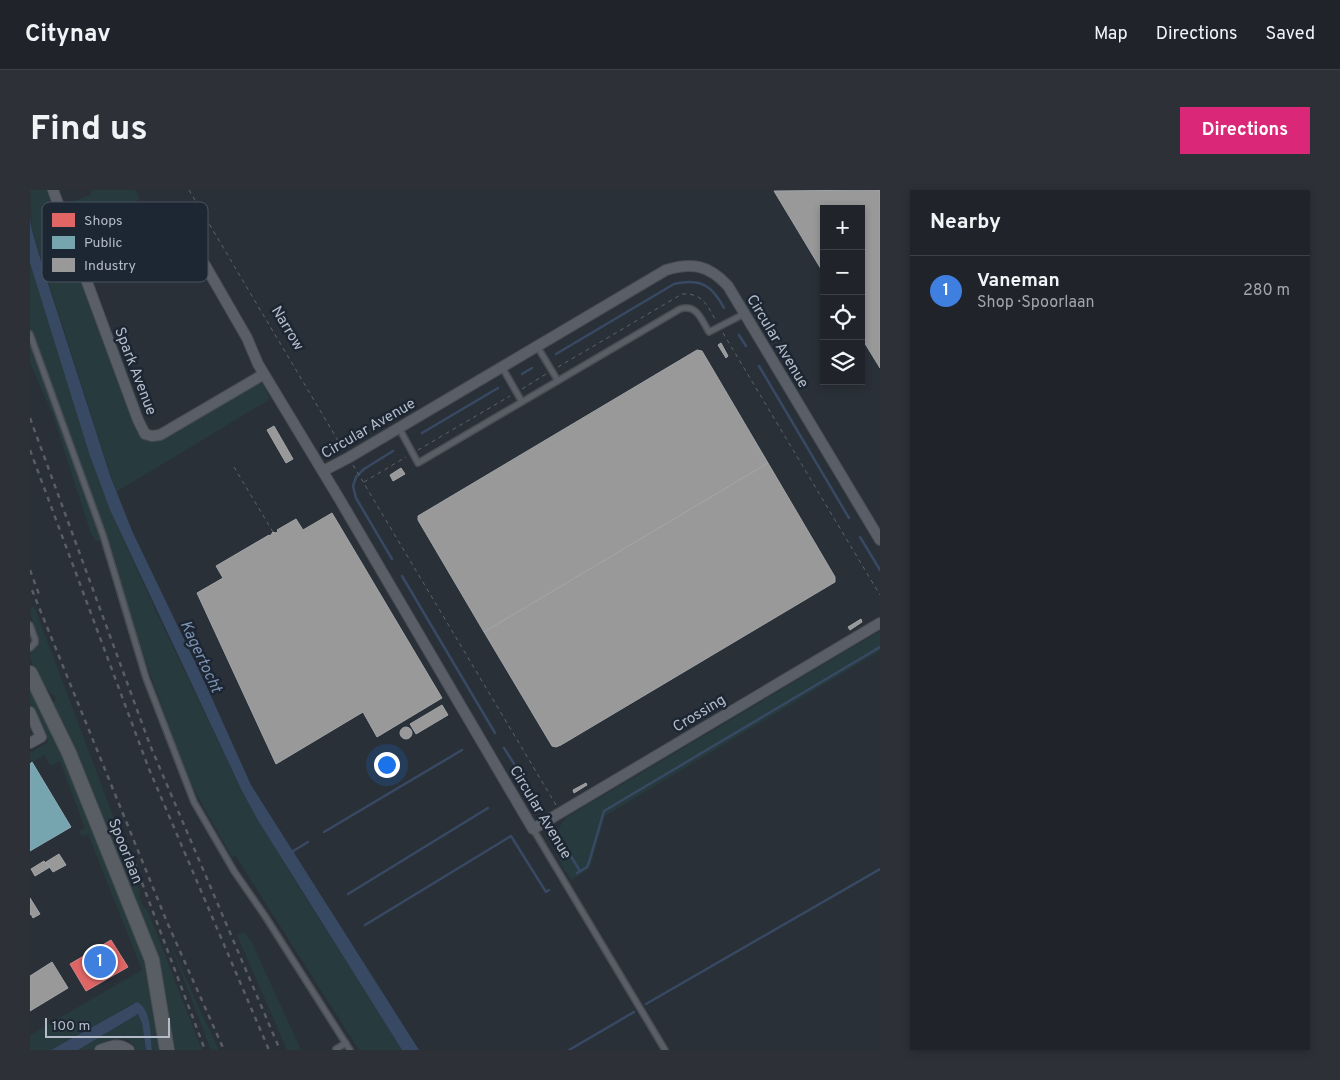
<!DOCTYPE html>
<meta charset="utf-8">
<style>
body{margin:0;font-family:Overpass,sans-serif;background:#2d3036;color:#f1f3f6}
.controls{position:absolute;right:15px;top:15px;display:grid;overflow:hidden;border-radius:0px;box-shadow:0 2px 8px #0003}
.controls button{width:45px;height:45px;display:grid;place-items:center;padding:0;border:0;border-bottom:1px solid #3d4147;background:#20242a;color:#f1f3f6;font:25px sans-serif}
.scale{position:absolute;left:15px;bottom:12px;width:125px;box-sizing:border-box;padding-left:5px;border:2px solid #b4bcc9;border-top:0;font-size:14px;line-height:18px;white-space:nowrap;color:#b4bcc9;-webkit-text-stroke:4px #1d2633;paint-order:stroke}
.you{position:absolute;left:356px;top:574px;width:18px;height:18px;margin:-12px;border:4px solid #fff;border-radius:50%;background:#1a73e8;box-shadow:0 0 0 8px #1a73e833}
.badge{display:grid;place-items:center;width:32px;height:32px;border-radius:50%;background:#db2777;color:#fff;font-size:16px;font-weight:700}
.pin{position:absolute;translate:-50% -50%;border:2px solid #fff;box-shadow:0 1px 5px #0006}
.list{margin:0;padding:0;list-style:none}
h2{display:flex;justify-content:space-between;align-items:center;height:65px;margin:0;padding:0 20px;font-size:21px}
h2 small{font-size:16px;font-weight:400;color:#a2a4a8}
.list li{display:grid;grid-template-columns:32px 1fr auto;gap:15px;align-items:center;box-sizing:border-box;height:70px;padding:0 20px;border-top:1px solid #3d4147}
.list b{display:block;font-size:19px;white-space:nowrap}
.list p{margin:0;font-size:16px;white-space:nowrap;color:#a2a4a8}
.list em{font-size:16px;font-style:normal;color:#a2a4a8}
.icon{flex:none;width:28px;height:28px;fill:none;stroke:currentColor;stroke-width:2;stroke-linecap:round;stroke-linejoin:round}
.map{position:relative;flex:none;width:850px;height:860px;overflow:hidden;border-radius:0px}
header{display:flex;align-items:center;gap:30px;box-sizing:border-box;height:70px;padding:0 25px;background:#20242a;border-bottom:1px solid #3d4147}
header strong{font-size:24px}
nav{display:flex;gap:28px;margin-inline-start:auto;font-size:18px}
.intro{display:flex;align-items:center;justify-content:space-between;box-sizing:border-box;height:120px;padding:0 30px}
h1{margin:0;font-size:35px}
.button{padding:12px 22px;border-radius:0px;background:#db2777;color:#fff;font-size:18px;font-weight:700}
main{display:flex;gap:30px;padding:0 30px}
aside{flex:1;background:#20242a;border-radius:0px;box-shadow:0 2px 8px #0003}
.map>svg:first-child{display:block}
</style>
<header>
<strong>Citynav</strong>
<nav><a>Map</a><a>Directions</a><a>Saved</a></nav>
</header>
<div class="intro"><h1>Find us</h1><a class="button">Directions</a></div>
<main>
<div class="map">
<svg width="850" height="860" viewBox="0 0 850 860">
<rect width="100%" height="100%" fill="#2a3038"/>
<path fill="#273a3e" d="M0,0H17L104,236C109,247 115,253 128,251L224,194L232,193L240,209L86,302L2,41Z
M62,0H105L110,9L99,15L91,46L95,52L93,54L94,59L87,63L58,73L36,14L60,5Z
M0,73L69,290L80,320L126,421L212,601L261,684L372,860H329L205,665L202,667L168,607L155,580L107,447L80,353L76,350L66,351L61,344L23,225L0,173Z
M4,416L102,676L101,680L110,702L109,707L113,717L117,719L172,860H144L136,811L131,790L32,533L23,514L26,509C23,504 21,503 16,499C9,494 0,472 0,464C2,458 9,457 8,448C6,437 0,428 0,418Z
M850,441V461L575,626L560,678L542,690C526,672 518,646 537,627Z
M0,495L18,526L105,742L121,793L132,860H122L118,827L104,813L21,860H0V845L112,780L58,644L52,646L49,641L55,638L30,571L21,576L14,565L0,574V563L18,552L13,536L0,514Z
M215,742L223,755L271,860H257L207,745Z
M137,745L169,818L189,860H181Z
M108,824L112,833L116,860H106C97,838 77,854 64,859C60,860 53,860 48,860Z"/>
<path fill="#384963" d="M0,28L2,41L15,84L81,288L103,343L176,495L221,595L389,860H372L229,632L212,601L80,320L59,263L0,73Z
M107,812C122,819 120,846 122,860H116L112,833L108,824L48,860H21Z"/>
<path fill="#e06666" stroke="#d38084" d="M81,750L98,777L56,801L40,774Z"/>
<path fill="#76a5af" stroke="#89acb7" d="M2,572L41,637L0,661V574Z"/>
<path fill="#999" stroke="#a1a4a7" d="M850,0V178L831,147V19H794V84L744,1Z
M691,153L698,166L696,168L688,155Z
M667,160L672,161L738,273L454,442L388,330V326Z
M244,236L263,269L256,273L237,240Z
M738,273L805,387V392L531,555L526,557L522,556L454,442Z
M371,278L375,284L363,291L360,285Z
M302,323L412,508L347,547L333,522L246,574L167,403L193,388L186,376L239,345L240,346L243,342L246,343L248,341L247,340L266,329L273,340Z
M831,429L832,432L820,440L818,437Z
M412,515L418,525L386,544L380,534Z
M370 543a6 6 0 1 1 12 0a6 6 0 1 1-12 0Z
M556,593L557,595L544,603L543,600Z
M29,664L36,675L23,682L16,672Z
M14,671L20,677L5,686L1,679Z
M0,708L10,724L3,728L1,724L0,725Z
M22,772L38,798L0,821V786Z"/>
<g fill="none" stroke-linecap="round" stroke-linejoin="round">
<path stroke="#384963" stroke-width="2.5" d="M709,145L716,156
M526,164L644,94C670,88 682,95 694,118
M729,176L819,328
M492,184L502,178
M392,243L468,198
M830,347L850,380
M362,369L326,308L323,296L326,287L334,279L363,261
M372,386L465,543
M474,558L504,605
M294,642L432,560
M537,660L550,681
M260,663L278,652
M547,683L557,677L559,672L574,621L850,457
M318,704L458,618
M335,735L481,646L516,702L519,700
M616,814L850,679
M539,860L604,822"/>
<g stroke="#484c53" stroke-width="8">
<path id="service" d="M52,80L86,68L159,24
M0,144L73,345L116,488L164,612L204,681L235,726L320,860
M507,156L528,191
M472,177L492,212
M369,238L388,273L650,119C667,114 671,129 679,142L714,124
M0,435L5,449V453L0,458
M503,639L635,860
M306,859L316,853"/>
</g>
<g stroke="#484c53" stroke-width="12">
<path id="minor" d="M23,0L108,230L115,244L122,246L130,245L234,184
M134,51L175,75L217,148L228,174L310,310L503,639L850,433
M293,281L318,268L636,80C662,72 679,75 698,96L850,350
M0,522L11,547L0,553
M70,860C81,856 89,852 99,860"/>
</g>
<g stroke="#484c53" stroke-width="16">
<path id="secondary" d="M0,483L39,563L122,770L137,860"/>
</g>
<path stroke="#5d636a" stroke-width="1" stroke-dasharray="4 4" stroke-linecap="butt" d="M159,0L313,259
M693,143L850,405
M528,177L652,104C673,103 677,115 686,131
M492,199L516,184
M388,260L480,206
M323,275L526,615
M204,277L243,342
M334,292L376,267"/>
<use href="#service" stroke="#5a5e66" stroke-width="5"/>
<use href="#minor" stroke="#5a5e66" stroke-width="10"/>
<use href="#secondary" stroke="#595d64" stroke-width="14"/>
<path stroke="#595d64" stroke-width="2.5" stroke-dasharray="5 5" stroke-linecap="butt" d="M0,228L120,555L250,860
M0,260L119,579L239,860
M0,380L10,407
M2,400L137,732L194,860
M105,674L175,860"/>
</g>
<g text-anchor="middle" stroke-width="5" stroke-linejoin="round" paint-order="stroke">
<g font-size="15" fill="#b4bcc9" stroke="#1d2633">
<text transform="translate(258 138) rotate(59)" y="5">Narrow</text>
<text transform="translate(748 151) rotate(59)" y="5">Circular Avenue</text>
<text transform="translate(106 181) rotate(69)" y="5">Spark Avenue</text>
<text transform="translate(338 238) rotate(-30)" y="5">Circular Avenue</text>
<text transform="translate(669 523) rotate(-31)" y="5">Crossing</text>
<text transform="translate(511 622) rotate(59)" y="5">Circular Avenue</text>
<text transform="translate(96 661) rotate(68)" y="5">Spoorlaan</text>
</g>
<g font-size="16" font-style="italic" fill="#7c92b1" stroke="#1d2633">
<text transform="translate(172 466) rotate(65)" y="6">Kagertocht</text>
</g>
</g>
<rect x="12" y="12" width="166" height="80" rx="8" fill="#1d2633" stroke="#4a5360" stroke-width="1"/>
<rect x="22" y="23" width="23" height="14" fill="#e06666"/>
<rect x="22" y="46" width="23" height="13" fill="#76a5af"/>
<rect x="22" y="68" width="23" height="14" fill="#999"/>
<g font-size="14" fill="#b4bcc9">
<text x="54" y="35">Shops</text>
<text x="54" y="57">Public</text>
<text x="54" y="80">Industry</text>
</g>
</svg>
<div class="controls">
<button>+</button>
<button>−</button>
<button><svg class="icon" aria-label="locate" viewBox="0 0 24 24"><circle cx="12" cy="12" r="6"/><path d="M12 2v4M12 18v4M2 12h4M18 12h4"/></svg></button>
<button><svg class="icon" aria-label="layers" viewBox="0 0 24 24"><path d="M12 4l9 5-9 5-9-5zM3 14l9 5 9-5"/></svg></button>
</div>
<div class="scale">100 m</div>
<div class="you"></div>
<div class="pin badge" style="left:70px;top:772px;background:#3f7fe0">1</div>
</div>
<aside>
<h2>Nearby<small></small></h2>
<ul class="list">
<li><span class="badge" style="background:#3f7fe0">1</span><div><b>Vaneman</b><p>Shop · Spoorlaan</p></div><em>280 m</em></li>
</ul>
</aside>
</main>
